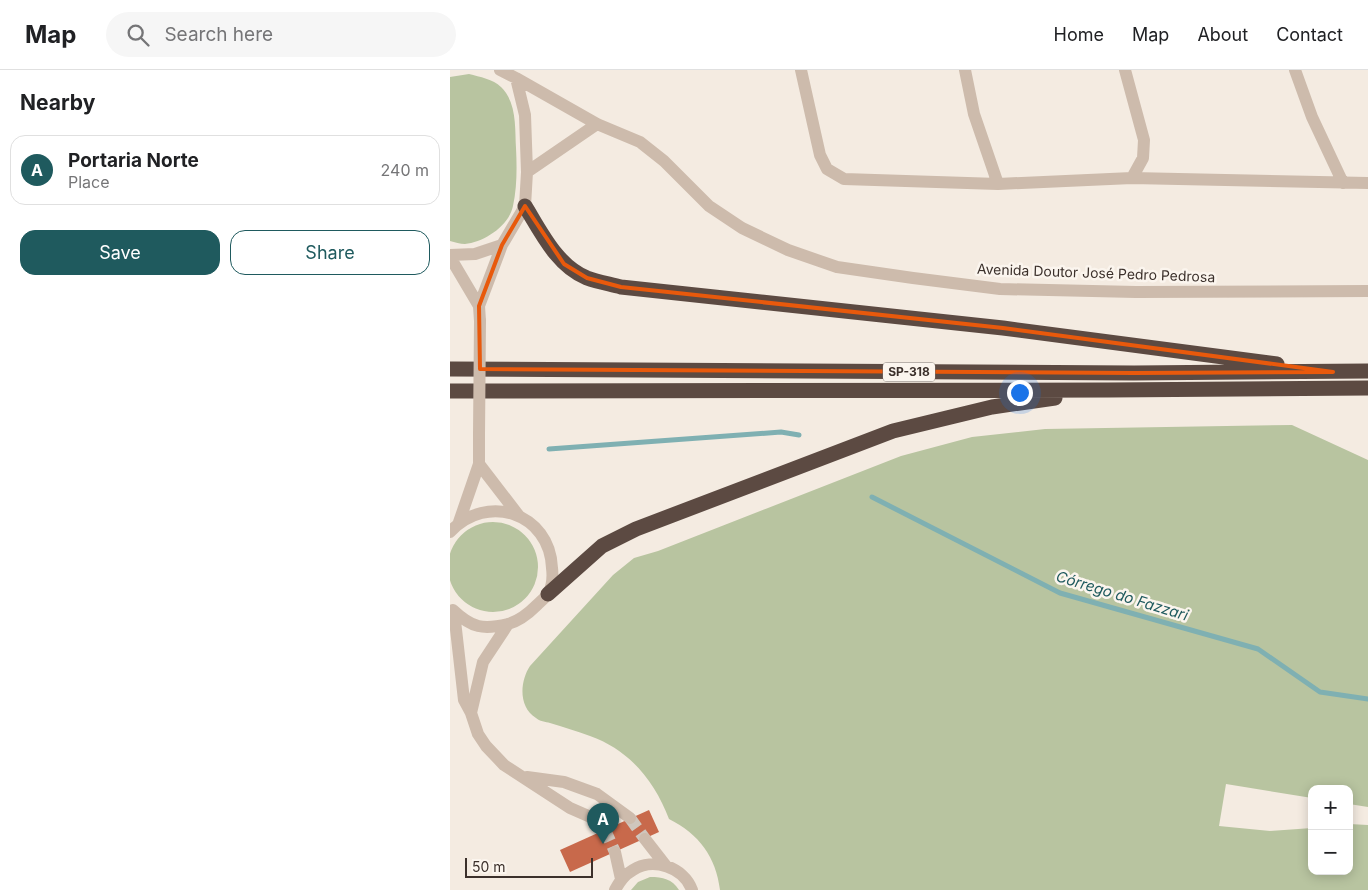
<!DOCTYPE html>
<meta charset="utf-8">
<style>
body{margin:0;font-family:Inter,sans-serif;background:#f6f6f6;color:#202124}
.controls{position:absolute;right:15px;bottom:15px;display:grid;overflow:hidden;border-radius:10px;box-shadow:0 2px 12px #0003}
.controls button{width:45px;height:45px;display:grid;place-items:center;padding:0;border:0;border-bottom:1px solid #e0e0e0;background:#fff;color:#202124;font:25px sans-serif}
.scale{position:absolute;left:15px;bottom:12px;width:128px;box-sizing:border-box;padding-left:5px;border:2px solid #3b302b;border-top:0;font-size:14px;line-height:18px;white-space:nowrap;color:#3b302b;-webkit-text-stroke:4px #fbf5ee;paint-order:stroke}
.you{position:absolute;left:569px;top:322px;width:18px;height:18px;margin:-12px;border:4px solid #fff;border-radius:50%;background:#1a73e8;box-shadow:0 0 0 8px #1a73e833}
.badge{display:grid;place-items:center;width:32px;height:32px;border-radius:50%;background:#1f5a5e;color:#fff;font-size:16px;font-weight:700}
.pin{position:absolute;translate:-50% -41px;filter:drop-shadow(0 1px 2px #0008)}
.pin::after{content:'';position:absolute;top:26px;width:18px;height:15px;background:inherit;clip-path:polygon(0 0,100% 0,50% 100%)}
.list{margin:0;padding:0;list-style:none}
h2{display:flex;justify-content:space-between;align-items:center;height:65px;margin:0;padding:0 20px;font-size:21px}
h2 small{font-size:16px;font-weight:400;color:#757577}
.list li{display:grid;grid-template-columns:32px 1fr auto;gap:15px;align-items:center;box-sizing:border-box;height:70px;margin:0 10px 10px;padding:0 10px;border:1px solid #e0e0e0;border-radius:15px}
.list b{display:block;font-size:19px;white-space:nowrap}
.list p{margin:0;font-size:16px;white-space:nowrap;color:#757577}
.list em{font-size:16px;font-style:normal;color:#757577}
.actions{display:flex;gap:10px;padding:15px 20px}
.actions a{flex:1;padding:11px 0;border:1px solid #1f5a5e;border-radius:15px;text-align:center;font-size:18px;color:#1f5a5e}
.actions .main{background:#1f5a5e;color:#fff}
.icon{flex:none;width:28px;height:28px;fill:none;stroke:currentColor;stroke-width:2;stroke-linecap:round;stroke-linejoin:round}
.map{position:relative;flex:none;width:918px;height:820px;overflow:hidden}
header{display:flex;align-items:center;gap:30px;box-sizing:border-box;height:70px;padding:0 25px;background:#fff;border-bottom:1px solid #e0e0e0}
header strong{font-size:24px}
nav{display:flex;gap:28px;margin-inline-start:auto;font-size:18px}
.search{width:350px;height:45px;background:#f6f6f6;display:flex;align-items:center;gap:12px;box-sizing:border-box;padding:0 18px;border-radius:28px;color:#757577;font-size:19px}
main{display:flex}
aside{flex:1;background:#fff}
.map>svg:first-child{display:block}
</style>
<header>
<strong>Map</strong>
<div class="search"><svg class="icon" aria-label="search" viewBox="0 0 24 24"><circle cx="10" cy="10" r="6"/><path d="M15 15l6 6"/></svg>Search here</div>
<nav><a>Home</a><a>Map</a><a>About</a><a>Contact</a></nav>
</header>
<main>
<aside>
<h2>Nearby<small></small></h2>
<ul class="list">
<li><span class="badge">A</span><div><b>Portaria Norte</b><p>Place</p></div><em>240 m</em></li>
</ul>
<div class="actions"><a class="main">Save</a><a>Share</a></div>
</aside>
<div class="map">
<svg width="918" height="820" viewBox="0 0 918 820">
<rect width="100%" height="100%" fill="#f4ebe1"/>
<path fill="#b8c4a0" d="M19,4C30,7 43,9 51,17C67,32 65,59 66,78C67,97 67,118 63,136C59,156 34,172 15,174C10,174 5,172 0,171V7Z
M842,355L918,390V737L899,734V719H862V728L776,714L769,756L820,761L862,758V801H899V754L918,755V820H270C266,787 249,764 219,749C205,712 180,680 140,666C127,661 113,657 100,653C96,652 89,651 86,648C68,637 70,611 80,596L163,505L184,488L208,481L451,386L522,367L595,359Z
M-2 497a45 45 0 1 1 90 0a45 45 0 1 1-90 0Z
M200,807C213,807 222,809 229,820H181L188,812Z"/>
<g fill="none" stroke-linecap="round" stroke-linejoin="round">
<path stroke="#7fb0b2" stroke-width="5" d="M99,379L331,362L349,365
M422,427L610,523L808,579L870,622L918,629"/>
</g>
<path fill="#c8694b" d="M199,740L209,762L120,802L110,780Z"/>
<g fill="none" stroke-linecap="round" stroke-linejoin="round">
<path stroke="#cfc6bd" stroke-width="12" stroke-dasharray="12 6" stroke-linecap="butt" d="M180,748L195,769
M155,760L165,782"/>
<path stroke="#cdbbac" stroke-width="12" d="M351,0L370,85L377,99L394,109L548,114L682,108L918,113
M515,0L524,44L548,114
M675,0L694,70L693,88L682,108
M845,0L862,47L893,113
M66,8L147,54L190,72L214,91L259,136L292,158L338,180L387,197L463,208L550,219L686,222L918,221
M77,102L147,54
M0,185L25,184L52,175L75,136L77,102L75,45L66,8L50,0
M0,187L29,236
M30,251L29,236L52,175
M29,394L69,446
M9,452L29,394V364
M0,462C37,422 100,443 102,498C103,506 102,517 98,524C95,528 90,532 87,535C79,543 69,551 58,554C33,560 22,558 3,540
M4,542L14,630L21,643L28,664L36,676L54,695L120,738L152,752L155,760
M21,643L33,592L58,554
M77,707L114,712L147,724L180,748
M195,769L216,796
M165,782L171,809
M165,820C170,811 174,805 183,800C203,787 234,797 242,820"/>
<path stroke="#5c4a42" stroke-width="15" d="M75,136C91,162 107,196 137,208C148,212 160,214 171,217L553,258L827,294
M0,299L684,303L918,301
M0,321L659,320L918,318
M98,524L152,476L186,459L443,361L542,337L605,328"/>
<path stroke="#cdbbac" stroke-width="12" d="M29,364L30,251"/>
</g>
<path fill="none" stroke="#e8590c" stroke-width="4" stroke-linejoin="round" d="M75,136L114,194L137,208L171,217L553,258L883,302L684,303L30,299L29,236L52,175Z"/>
<g text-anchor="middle" stroke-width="5" stroke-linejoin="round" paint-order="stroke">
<rect fill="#fbf5ee" stroke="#756b66" stroke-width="1" x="433" y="292.5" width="52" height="19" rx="4"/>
<g font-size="12" font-weight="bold" fill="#3b302b">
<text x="459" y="306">SP-318</text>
</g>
<g font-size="14" fill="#3b302b" stroke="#fbf5ee">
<text transform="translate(646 203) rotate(2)" y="5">Avenida Doutor José Pedro Pedrosa</text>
</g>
<g font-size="15" font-style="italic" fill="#1f5a5e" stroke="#fbf5ee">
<text transform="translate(672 526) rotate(17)" y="5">Córrego do Fazzari</text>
</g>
</g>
</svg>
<div class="controls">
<button>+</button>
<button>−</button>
</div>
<div class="scale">50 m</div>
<div class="you"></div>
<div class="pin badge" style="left:153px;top:774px">A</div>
</div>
</main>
